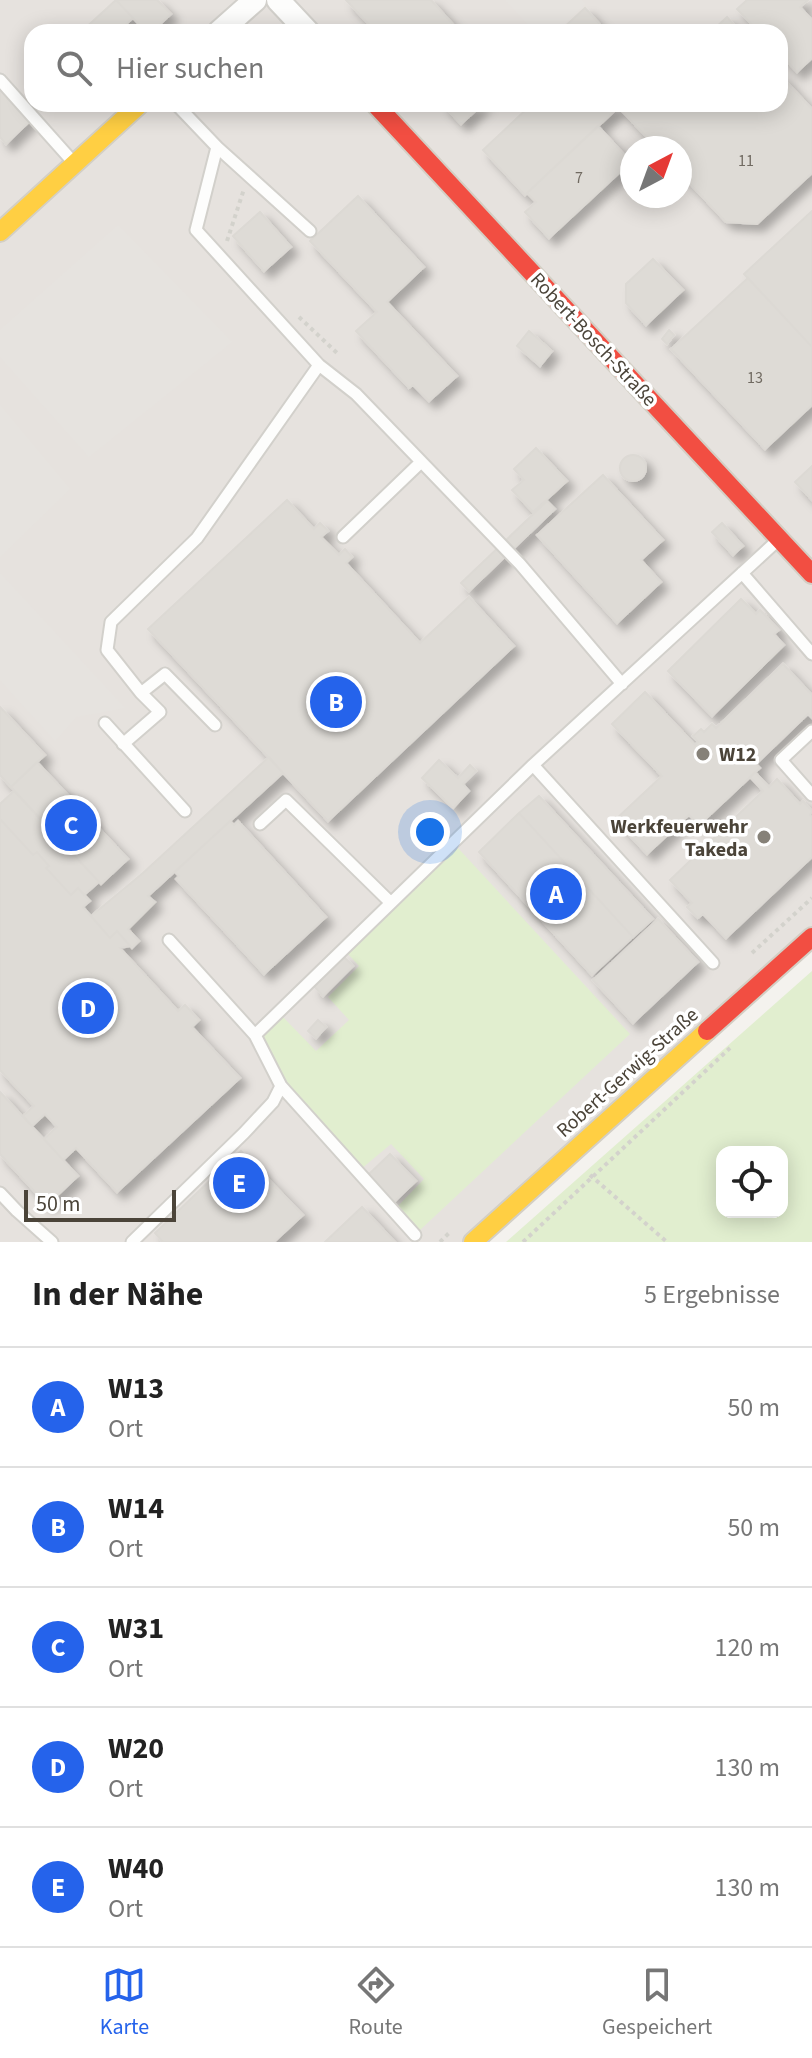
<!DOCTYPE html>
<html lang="de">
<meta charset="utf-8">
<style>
body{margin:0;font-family:"Source Sans 3",sans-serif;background:#f6f6f6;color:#222}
.controls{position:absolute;right:24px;bottom:24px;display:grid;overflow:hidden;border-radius:16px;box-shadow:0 4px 20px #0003}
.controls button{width:72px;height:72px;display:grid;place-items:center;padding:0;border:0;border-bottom:2px solid #e0e0e0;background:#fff;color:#222;font:40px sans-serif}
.compass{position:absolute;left:620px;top:136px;width:72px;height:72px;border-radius:50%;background:#fff;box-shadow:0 4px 20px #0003;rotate:41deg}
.scale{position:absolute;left:24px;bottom:20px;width:152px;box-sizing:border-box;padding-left:8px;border:4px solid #4b4439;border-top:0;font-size:22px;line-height:28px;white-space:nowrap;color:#4b4439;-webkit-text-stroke:6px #fff;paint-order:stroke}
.you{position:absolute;left:430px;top:832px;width:28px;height:28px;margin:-20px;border:6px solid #fff;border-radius:50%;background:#1a73e8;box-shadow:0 0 0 12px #1a73e833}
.badge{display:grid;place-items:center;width:52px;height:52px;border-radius:50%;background:#2563eb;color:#fff;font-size:26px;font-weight:700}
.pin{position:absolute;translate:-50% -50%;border:4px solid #fff;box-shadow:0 2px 8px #0006}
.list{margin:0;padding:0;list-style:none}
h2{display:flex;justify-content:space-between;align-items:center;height:104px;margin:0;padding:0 32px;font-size:34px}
h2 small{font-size:26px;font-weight:400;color:#767676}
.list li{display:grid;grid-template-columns:52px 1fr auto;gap:24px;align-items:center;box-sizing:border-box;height:120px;padding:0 32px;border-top:2px solid #e0e0e0}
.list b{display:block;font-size:30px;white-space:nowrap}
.list p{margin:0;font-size:26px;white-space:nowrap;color:#767676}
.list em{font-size:26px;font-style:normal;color:#767676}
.icon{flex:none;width:44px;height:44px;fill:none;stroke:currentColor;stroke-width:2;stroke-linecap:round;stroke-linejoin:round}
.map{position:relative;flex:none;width:812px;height:1242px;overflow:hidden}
.search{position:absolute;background:#fff;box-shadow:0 4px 20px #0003;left:24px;right:24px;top:24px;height:88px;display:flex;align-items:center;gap:20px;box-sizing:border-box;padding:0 28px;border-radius:24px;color:#767676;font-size:30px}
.sheet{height:704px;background:#fff}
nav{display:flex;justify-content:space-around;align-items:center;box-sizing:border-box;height:112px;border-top:2px solid #e0e0e0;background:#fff;font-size:22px;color:#767676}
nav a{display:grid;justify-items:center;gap:4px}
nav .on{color:#2563eb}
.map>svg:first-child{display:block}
</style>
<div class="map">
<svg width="812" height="1242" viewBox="0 0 812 1242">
<defs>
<filter id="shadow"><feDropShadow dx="7" dy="7" stdDeviation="4" flood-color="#0004"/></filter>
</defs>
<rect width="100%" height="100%" fill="#f4f2ee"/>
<path fill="#e6e2de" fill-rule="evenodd" d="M0,0H812V945L488,1242H0ZM32,32H780V104H32ZM632,148H680V196H632Z"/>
<path fill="#e1eecf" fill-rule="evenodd" d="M457,847L630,1034L420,1230L398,1206L424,1179L391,1144L361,1169L287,1087L260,1037L282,1016L316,1051L349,1020L328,997L359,966L348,954Z
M812,971V1242H506ZM722,1152H782V1212H722Z"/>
<path fill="#e6e3df" d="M505,0H581L585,4L556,32H535Z
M118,225L232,342L89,457L0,357V330Z
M0,405L70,489L0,557Z
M0,573L125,708L76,717L55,741L0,680Z"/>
<path fill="#dedbd6" stroke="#dcd9d4" stroke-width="2" filter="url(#shadow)" d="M116,0H157L171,14L152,32H146Z
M116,0L133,18L121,29L124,32H81Z
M346,0H431L460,32H376Z
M747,0H808L800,7L812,20V58L797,72L780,54V32H759L737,9Z
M585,8L607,32H561L560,31Z
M727,17L740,32H711Z
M780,75L812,109V173L757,224L726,222L680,173V148H657L619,108L623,104H780Z
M0,86L31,120L6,144L0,137Z
M442,104H483L461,124Z
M532,104H622L525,195L483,150Z
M598,126L631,162L549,238L525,212L536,202L527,193Z
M358,196L424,267L387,302L457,376L429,401L413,385L409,388L356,331L377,312L310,241Z
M812,211V347L744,274Z
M260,212L291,247L264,271L233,236Z
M653,259L683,290L646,325L626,303V284Z
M748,278L812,347V405L765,449L671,349Z
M669,330L674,335L667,344L662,339Z
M529,331L552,351L540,366L517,346Z
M536,448L567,481L533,512L512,490L524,480L514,469Z
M620 468a13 13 0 1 1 26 0a13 13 0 1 1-26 0Z
M812,466V500L795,482Z
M603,475L663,540L641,560L661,582L617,623L537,535Z
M287,500L314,529L320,523L328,531L321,537L339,555L345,549L352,557L346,563L420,643L469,597L514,646L328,821L148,629Z
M547,501L555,509L469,591L461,583Z
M722,523L743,546L733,555L712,532Z
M741,599L756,614L760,610L779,630L774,634L784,645L712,716L668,671Z
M783,664L812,695V718L808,714L756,764L760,768L699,825L689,815L647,854L615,820L662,776L612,724L645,692L695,745L698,742L693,736L701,729L704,732L712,724L716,728Z
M0,707L45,755L11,787L0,775Z
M269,757L283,773L148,896L155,902L128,929L139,941L132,948L117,931L110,938L91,916L143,873Z
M439,760L458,778L470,765L476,771L463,784L469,791L453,808L422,778Z
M37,762L128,859L101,884L11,787Z
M755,772L769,787L777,779L800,804L803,801L812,811L810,815L812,817V857L726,938L703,914L698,918L687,907L692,903L670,880L763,791L750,777Z
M14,791L99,882L84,895L78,888L71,895L46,868L49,866L37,852L33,855L0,819V804Z
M539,796L653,919L633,937L519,813Z
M519,813L633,937L592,975L479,852Z
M0,819L33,855L37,852L49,866L46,868L71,895L78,888L90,901L83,907L110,938L117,931L130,946L120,948L178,1011L185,1005L199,1020L192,1027L240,1078L117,1192L76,1148L63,1160L44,1139L57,1127L45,1114L32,1126L23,1116L34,1106L0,1070Z
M230,821L234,825L238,821L326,917L264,974L176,879L179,876L175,872Z
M658,919L698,962L633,1023L593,980Z
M344,957L353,966L323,996L314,986Z
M318,1020L326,1027L316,1038L308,1031Z
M0,1092L78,1176L47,1205L0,1154Z
M241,1151L303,1215L274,1242H163L155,1233Z
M390,1154L416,1181L394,1202L368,1175Z
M362,1207L395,1242H325Z"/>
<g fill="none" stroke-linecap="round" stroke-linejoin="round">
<g stroke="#d2d0cb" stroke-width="15">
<path id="lane" d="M0,80L74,163
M176,104L217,147L196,230L319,365L356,394L520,564L622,684
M217,147L310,231
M343,537L421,462
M742,573L812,654
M141,693L107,650L111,622L197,538L319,365
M105,723L185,811
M812,731L781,760L812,795
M123,744L160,712L141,693L165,674L215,725
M533,765L713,963
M260,824L286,800L391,903
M255,1035L533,765L777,541
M281,1086L415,1235
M0,1193L17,1211L52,1242
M132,1242L244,1133L273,1102L281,1086L255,1035L169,940"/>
</g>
<g stroke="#d2d0cb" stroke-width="26">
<path id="street" d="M278,0L308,32
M219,32L255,0"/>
</g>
<g stroke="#d3cfc5" stroke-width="22">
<path id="slow" d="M0,232L140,104
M473,1242L707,1031"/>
</g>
<g stroke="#d3cfc5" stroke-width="22">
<path id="jam" d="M375,104L812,574
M707,1031L812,937"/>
</g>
<path stroke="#d3d2cc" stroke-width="4" stroke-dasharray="4 4" stroke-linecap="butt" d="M227,241L244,189
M299,317L337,353
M752,953L812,898
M590,1175L667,1242
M440,1242L449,1233
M523,1242L730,1048"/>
<use href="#lane" stroke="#fdfdfc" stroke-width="11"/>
<use href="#street" stroke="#fdfdfc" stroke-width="22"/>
<use href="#slow" stroke="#ffcf43" stroke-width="18"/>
<use href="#jam" stroke="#f24e42" stroke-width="18"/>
</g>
<g fill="#868178" stroke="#fff" stroke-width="3">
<circle cx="703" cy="754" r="8"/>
<circle cx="764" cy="837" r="8"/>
</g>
<g text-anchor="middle" stroke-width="7" stroke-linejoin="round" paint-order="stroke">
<g font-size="16" fill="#706a61">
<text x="746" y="166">11</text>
<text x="579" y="183">7</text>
<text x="755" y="383">13</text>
</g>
<g font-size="20" fill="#4b4439" stroke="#fff">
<text transform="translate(594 339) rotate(47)" y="7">Robert-Bosch-Straße</text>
<text transform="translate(627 1072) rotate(-42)" y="7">Robert-Gerwig-Straße</text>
</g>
<g font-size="20" font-weight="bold" fill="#4b4439" stroke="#fff" text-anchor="start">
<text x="719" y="761">W12</text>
<text x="748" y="833" text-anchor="end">Werkfeuerwehr<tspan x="748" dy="23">Takeda</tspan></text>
</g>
</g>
</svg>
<div class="controls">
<button><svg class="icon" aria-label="locate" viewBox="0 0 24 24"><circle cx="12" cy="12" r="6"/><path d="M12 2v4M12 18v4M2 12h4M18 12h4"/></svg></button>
</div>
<svg class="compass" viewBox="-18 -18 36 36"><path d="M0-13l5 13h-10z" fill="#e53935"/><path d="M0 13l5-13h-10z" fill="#767676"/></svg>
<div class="scale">50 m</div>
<div class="you"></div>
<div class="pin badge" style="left:556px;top:894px">A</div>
<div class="pin badge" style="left:336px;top:702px">B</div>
<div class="pin badge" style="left:71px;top:825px">C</div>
<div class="pin badge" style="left:88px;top:1008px">D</div>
<div class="pin badge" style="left:239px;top:1183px">E</div>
<div class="search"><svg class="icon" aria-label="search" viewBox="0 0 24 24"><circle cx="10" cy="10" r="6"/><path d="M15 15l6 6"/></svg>Hier suchen</div>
</div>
<section class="sheet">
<h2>In der Nähe<small>5 Ergebnisse</small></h2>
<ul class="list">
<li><span class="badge">A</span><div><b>W13</b><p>Ort</p></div><em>50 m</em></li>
<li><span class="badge">B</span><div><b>W14</b><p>Ort</p></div><em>50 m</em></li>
<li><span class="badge">C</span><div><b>W31</b><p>Ort</p></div><em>120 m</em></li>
<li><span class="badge">D</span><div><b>W20</b><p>Ort</p></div><em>130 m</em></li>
<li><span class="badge">E</span><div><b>W40</b><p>Ort</p></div><em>130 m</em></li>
</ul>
</section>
<nav>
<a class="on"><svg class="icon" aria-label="map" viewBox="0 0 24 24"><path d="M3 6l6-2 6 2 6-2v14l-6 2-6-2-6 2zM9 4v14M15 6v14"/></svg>Karte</a>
<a><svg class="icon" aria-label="directions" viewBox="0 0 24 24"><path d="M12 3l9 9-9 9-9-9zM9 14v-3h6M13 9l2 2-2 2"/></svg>Route</a>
<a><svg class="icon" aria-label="saved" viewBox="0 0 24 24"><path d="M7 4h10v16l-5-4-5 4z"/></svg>Gespeichert</a>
</nav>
